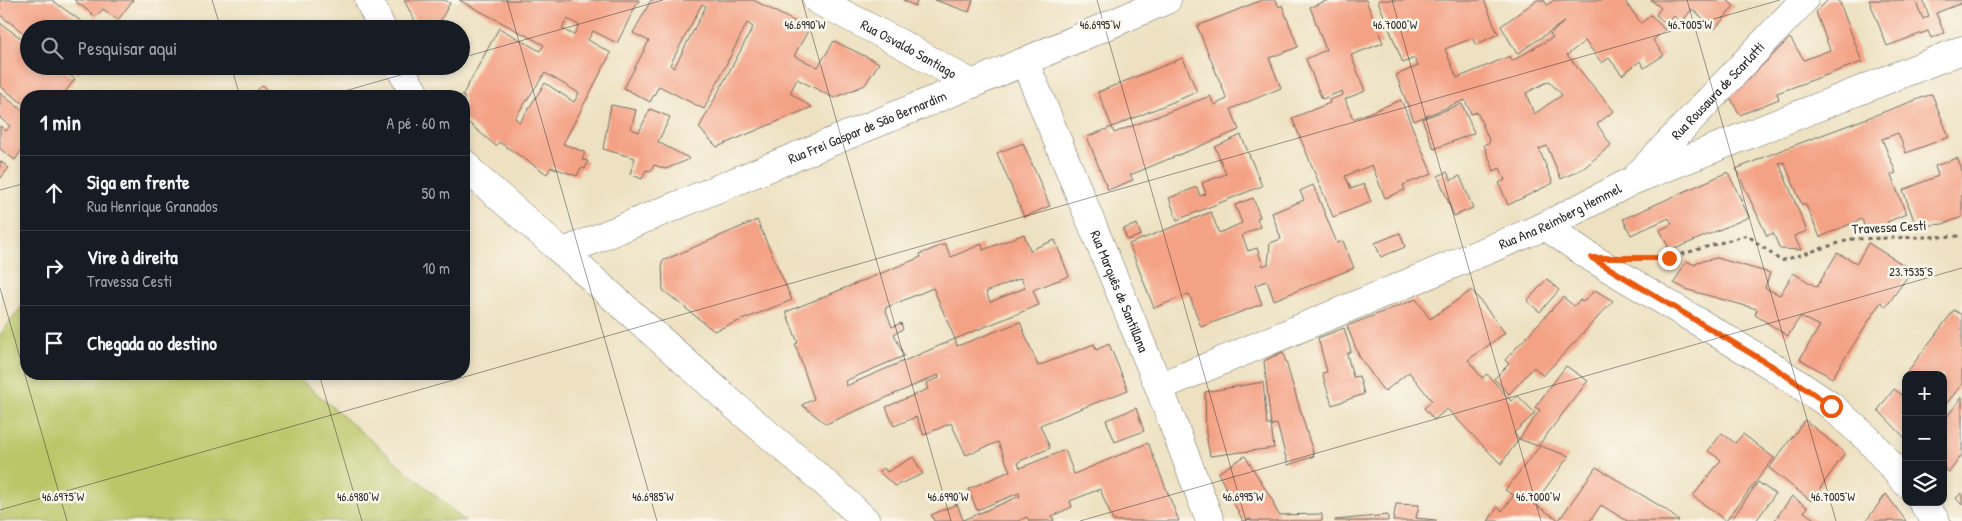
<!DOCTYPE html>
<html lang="pt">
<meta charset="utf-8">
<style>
body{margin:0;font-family:"Patrick Hand",sans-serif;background:#242831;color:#f1f3f6}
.controls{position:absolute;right:15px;bottom:15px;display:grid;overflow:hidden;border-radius:10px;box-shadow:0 2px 8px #0003}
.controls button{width:45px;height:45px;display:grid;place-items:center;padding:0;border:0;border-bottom:1px solid #363941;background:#171b24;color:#f1f3f6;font:25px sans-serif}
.stop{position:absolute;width:15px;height:15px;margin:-11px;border:4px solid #ea580c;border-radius:50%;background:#fff}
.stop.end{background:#ea580c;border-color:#fff;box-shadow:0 1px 5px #0008}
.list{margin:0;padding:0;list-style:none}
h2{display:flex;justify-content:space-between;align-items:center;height:65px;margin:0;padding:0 20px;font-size:21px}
h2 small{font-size:16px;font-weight:400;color:#9ea1a6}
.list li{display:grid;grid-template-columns:32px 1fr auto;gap:15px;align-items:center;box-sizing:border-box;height:75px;padding:0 20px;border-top:1px solid #363941}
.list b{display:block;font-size:19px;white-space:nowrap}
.list p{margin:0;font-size:16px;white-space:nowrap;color:#9ea1a6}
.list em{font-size:16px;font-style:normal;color:#9ea1a6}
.icon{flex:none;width:28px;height:28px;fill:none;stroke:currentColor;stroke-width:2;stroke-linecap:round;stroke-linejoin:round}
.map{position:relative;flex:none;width:1962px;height:521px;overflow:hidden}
.search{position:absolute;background:#171b24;box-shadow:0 2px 8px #0003;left:20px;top:20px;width:450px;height:55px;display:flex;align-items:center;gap:12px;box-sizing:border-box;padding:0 18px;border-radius:28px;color:#9ea1a6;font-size:19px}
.panel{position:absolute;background:#171b24;box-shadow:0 2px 8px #0003;left:20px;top:90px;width:450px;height:290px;border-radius:20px}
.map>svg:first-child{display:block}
</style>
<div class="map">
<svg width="1962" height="521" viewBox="0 0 1962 521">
<rect width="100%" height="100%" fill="#fbf7ec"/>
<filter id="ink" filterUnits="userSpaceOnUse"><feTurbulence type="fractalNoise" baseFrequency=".02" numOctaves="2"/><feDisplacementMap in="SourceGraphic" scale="10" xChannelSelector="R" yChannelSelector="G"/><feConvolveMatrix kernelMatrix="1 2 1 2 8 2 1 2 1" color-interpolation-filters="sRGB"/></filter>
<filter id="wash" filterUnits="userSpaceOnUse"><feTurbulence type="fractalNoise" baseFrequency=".0096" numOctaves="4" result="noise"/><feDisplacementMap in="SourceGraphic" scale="20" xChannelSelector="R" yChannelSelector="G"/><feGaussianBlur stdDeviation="1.12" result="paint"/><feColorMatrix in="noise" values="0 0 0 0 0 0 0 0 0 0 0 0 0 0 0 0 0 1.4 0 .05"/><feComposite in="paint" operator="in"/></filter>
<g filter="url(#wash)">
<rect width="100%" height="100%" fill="#ede1c1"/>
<path fill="#bac667" stroke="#727849" d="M26,301V374H294L465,521H0V335Z"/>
<g id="blocks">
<path fill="#f4a285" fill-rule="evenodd" d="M0,0H52L89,27L93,21L104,29H29V37L0,15Z
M74,0H133L118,20L103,9L96,17Z
M404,0H445L450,3L436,29H419Z
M459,0H639L617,43L593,31L588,40L611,53L563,144L585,152L582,160L588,161L585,169L581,168L577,176L551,167L547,174L499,142L496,146L464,119V96H462L499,28L540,51L544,45ZM567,19L579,25L574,35L562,29ZM545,73L579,93L574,102L545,83L520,122L515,118Z
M651,0H753L809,29L794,56L818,67L834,41L879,63L865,85L834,98L797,79L790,93L812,107L717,147L699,128L753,27L747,23L704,109L659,86L650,102L624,88L649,41L633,33ZM702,4L706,6L674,68L670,65Z
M903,0H918L915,6Z
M935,0H973L969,12Z
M1262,0H1276L1279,7L1282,5L1298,47L1269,58L1281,88L1231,109L1239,130L1130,175L1133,180L1108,190L1087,137L1112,127L1114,133L1210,96L1214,105L1227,99L1197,26Z
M1329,0H1366L1383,43L1351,55L1365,91L1345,99L1353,119L1401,100L1432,174L1403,185L1405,190L1385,198L1372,165L1345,176L1351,189L1364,184L1371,202L1333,217L1292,118L1330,103L1329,100L1343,95L1342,91L1322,99L1306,59L1326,50L1310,7Z
M1380,0H1484L1498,34L1475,45L1473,38L1445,49L1457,78L1510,56L1512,61L1553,37L1550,34L1564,22L1517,54L1501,26L1537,0H1544L1547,5L1554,0H1624L1641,23L1651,15L1665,30L1653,40L1664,55L1644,68L1640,61L1622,75L1609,58L1602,63L1585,41L1567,55L1614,111L1597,124L1611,145L1584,168L1561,179L1547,146L1539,149L1553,183L1508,205L1499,183L1505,180L1500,168L1494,171L1484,145L1490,142L1477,112L1471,114L1465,100L1414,121L1396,75L1418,66L1414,58L1403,63L1378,1ZM1549,81L1562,95L1534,114L1526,93Z
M1651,0H1727L1734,6L1715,29L1692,9L1682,22L1674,16L1668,25L1656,15L1661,8Z
M1828,0H1839L1862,62L1777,93L1779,99L1740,115L1730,97L1790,38L1804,60L1830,50L1816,12Z
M1869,0H1915L1923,19L1929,16L1923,0H1962V3L1936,13L1944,33L1931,38L1928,31L1887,46Z
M0,23L29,44V66H58L75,79L62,96H26V106L0,86Z
M1183,58L1197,92L1112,127L1098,92Z
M68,66H84L78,74Z
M263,85L274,96H251Z
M0,93L26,113V144L15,160L0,149V126L6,131L10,126L0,118Z
M1932,94L1949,137L1906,153L1898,133L1882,139L1896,173L1891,175L1906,214L1887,222L1889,227L1865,229L1862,219L1820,237L1805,203L1802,205L1784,162L1779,163L1807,231L1794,236L1801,250L1780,249L1773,233L1767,236L1736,169L1779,151Z
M1462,104L1474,133L1434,149L1422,119Z
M611,105L636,110L631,129L639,132L650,109L670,117L658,142L690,159L666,169L654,165L651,171L646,170L642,179L630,174L635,158L603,149Z
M1241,135L1262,186L1177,220L1169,198L1197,187L1200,196L1206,194L1202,183L1226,174L1215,147Z
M1023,143L1050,206L1024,217L997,153Z
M1957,158L1962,170V217L1943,224L1916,226L1903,190L1938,176L1935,166Z
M0,161L9,168L0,179Z
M1447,172L1451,180L1460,176L1473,208L1454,216L1438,176Z
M1728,172L1749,217L1670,251L1660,230L1672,224L1669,218L1631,235L1623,219Z
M1313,185L1337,243L1343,241L1354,268L1274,300L1267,281L1255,285L1262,304L1201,327L1189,294L1154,308L1129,244L1211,212L1219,233L1242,223L1235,205L1253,198L1260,217L1257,218L1260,227L1242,235L1248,251L1257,248L1263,266L1268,264L1270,243L1281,239L1272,213L1304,200L1300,191Z
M757,220L792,300L714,331L663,290L662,261Z
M1137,224L1141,235L1127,240L1123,229Z
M1400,233L1405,247L1381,257L1375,243Z
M1024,234L1030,250L1055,240L1069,276L1033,290L1039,305L955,339L933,288L885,308L892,327L901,323L903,329L894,334L904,356L845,381L846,386L955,339L957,346L1020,322L1038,366L1094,344L1096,350L1109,344L1128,390L1040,425L1050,448L1018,462L1020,468L1065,450L1074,474L1148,443L1179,521H1113L1100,489L1070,501L1072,507L1052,516L1054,521H1029L1027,517L1018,521H934L931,515L957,504L963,520L1020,496L1019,493L977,510L968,489L1010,471L998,442L966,455L951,423L924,435L916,417L894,426L886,407L928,389L926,383L939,378L938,375L826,424L802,405L814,399L795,344L798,343L786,312L921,257L920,254L945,244L951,257L982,244L983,250ZM1021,278L1025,288L990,302L986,292Z
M1868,243L1912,270L1886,307L1881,302L1832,378L1800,359L1820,326L1800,317L1788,336L1755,315L1757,309L1688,290L1674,283L1686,261L1695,265L1697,262L1717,258L1770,273L1765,288L1780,295L1793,273L1817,287L1837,253L1857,263Z
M1547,279L1559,290L1540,312L1527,301Z
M1472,290L1505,333L1468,360L1482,378L1487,374L1511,401L1518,396L1535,413L1514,433L1519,439L1501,464L1447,409L1434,420L1424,408L1432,401L1409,372L1384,392L1359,356L1347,326L1416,299L1430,319Z
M1595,290L1613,301L1543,376L1534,367L1509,394L1494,379L1509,364L1505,360L1563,297L1574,306L1580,300L1583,302Z
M1954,310L1962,315V384L1943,408V375H1905Z
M1344,328L1351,351L1347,354L1353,377L1359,376L1364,394L1332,405L1322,373L1327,372L1318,338Z
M1283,352L1314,456L1288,465L1277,424L1271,425L1274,448L1210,456L1206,434L1205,392L1263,382L1267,425H1271L1264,361Z
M1566,366L1588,381L1587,382L1538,446L1519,439L1540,410L1535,407Z
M1894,389L1906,398V439L1878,410Z
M1962,397V455L1949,472L1943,467V422Z
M1136,408L1144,431L1115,442L1106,420Z
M1805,420L1845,453L1811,501L1769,468Z
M1722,433L1735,443L1743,434L1774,458L1726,521L1693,496L1721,460L1708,451Z
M1540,446L1569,456L1534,504L1559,520L1596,467L1665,509L1679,521H1627L1601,505L1590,521H1488L1498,507L1502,511L1514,495L1505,490Z
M1245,456L1274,503L1273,504L1279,515L1322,514V521H1251V519L1243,521L1218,473Z
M913,457L923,474L895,486L879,472L884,468L887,472Z
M1758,482L1775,494L1756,521H1735L1732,519Z
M1962,493V505L1956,498Z
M1886,494L1906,521H1866Z
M1792,496L1807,507L1804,512L1817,521H1774Z
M1396,504L1419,505L1416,518L1436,520V521H1393Z
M1388,515V521H1335V520Z"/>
</g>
</g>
<g filter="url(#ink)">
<use href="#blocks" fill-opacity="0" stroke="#6f6b60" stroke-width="1"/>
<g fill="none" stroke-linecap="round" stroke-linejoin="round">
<g stroke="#6f6b60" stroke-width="29">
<g id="minor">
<path id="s1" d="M817,0L907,47L972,84"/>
<path id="s2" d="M1025,62L1159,387L1210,521"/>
<path id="s3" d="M1638,175L1804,0"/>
<path d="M1545,226L1592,258L1772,366L1831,406L1869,440L1906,483"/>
<path id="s4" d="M564,252L972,84L1167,0"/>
<path id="s5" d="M1159,387L1545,226L1632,181L1962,50"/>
<path d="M1922,502L1936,521"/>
</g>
</g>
<g stroke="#6f6b60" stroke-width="29">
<path id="secondary" d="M369,0L382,29
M399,66L416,96
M464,163L474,175C562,250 648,329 735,406C779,444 825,480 866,521"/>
</g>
<path stroke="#6f6b60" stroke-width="3" stroke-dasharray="4 4" stroke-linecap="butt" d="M1658,258H1669L1747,235L1781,261L1852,239L1962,236"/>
<use href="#minor" stroke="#fff" stroke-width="28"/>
<use href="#secondary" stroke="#fff" stroke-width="28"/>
</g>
</g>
<g fill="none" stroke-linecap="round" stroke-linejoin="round" filter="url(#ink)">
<path stroke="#ea580c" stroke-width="6" d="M1669,258H1592L1772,366L1831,406"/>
</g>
<path fill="none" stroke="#2b2b2b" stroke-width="1" stroke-opacity="0.45" d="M212,0L221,29M507,0L657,521M802,0L951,521M1097,0L1246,521M1392,0L1541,521M1687,0L1836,521M461,58L663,0M231,66L240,96M327,96L432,66M0,190L26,183M0,288L67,521M319,374L362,521M0,510L1780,0M1080,521L1962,268"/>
<g text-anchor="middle" stroke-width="5" stroke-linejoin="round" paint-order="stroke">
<g font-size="14" fill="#2b2b2b" stroke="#fbf7ec">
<text dy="5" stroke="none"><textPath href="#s1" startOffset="104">Rua Osvaldo Santiago</textPath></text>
<text dy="5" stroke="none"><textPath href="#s3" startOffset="116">Rua Rousaura de Scarlatti</textPath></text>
<text dy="5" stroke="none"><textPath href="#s4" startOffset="328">Rua Frei Gaspar de São Bernardim</textPath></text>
<text dy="5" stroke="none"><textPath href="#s5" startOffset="436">Rua Ana Reimberg Hemmel</textPath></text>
<text transform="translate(1889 227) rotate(-3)" y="5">Travessa Cesti</text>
<text dy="5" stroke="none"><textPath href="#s2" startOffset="248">Rua Marquês de Santillana</textPath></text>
</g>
</g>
<g font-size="12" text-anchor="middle" fill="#2b2b2b" stroke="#fbf7ec" stroke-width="5" stroke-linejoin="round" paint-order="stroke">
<text x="805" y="29">46.6990°W</text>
<text x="1100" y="29">46.6995°W</text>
<text x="1395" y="29">46.7000°W</text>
<text x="1690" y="29">46.7005°W</text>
<text x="1911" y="276">23.7535°S</text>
<text x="63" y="501">46.6975°W</text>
<text x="358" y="501">46.6980°W</text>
<text x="653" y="501">46.6985°W</text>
<text x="948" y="501">46.6990°W</text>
<text x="1243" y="501">46.6995°W</text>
<text x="1538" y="501">46.7000°W</text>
<text x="1833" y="501">46.7005°W</text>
</g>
</svg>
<div class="controls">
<button>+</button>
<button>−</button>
<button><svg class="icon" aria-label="layers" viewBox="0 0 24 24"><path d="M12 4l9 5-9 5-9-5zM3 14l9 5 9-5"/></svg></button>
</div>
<div class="stop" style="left:1831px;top:406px"></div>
<div class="stop end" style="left:1669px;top:258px"></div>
<div class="search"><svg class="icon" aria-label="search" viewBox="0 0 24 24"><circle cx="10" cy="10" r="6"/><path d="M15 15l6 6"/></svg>Pesquisar aqui</div>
<section class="panel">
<h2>1 min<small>A pé · 60 m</small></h2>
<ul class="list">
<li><svg class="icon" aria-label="ahead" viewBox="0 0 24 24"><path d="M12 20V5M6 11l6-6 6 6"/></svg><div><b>Siga em frente</b><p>Rua Henrique Granados</p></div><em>50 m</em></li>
<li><svg class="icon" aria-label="right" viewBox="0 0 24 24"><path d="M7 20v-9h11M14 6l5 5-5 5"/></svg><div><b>Vire à direita</b><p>Travessa Cesti</p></div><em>10 m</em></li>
<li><svg class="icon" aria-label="arrive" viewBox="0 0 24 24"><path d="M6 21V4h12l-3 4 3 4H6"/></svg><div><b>Chegada ao destino</b></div></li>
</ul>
</section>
</div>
